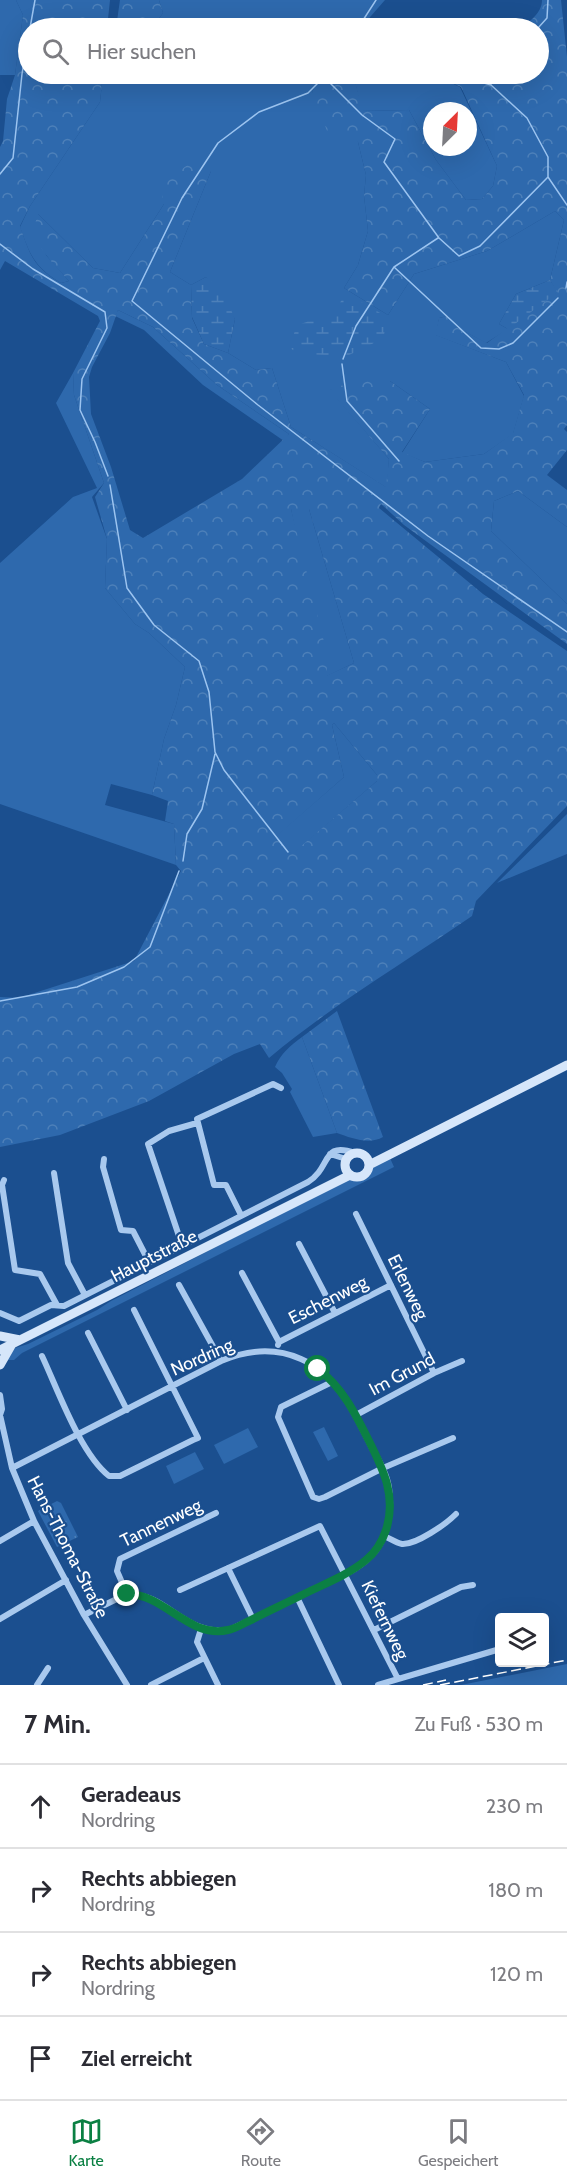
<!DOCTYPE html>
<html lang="de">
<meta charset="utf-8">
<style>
body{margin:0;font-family:Cabin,sans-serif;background:#f7f7f7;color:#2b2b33}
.controls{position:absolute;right:18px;bottom:18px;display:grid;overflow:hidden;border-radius:6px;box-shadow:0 6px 24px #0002}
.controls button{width:54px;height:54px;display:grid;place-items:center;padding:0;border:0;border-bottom:2px solid #e1e1e2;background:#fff;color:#2b2b33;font:30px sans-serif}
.compass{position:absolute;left:423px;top:102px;width:54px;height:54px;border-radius:50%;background:#fff;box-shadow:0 6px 24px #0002;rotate:24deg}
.stop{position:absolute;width:18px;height:18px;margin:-14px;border:4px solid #0b8043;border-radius:50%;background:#fff}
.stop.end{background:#0b8043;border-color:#fff;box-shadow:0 2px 6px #0008}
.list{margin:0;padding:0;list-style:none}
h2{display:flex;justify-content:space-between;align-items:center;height:78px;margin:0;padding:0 24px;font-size:26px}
h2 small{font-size:20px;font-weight:400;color:#7c7c81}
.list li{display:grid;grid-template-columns:39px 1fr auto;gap:18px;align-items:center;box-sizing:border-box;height:84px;padding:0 24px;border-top:2px solid #e1e1e2}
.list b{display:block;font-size:22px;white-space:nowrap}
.list p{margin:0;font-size:20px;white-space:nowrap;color:#7c7c81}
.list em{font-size:20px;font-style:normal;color:#7c7c81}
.icon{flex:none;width:33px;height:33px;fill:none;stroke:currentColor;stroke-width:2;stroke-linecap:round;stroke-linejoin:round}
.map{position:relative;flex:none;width:567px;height:1685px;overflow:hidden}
.search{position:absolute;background:#fff;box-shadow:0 6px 24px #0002;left:18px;right:18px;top:18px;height:66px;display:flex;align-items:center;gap:15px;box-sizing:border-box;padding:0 21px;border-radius:33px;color:#7c7c81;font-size:22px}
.sheet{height:414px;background:#fff}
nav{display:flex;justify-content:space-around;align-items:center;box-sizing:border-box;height:84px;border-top:2px solid #e1e1e2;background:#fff;font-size:16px;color:#7c7c81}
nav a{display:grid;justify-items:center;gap:3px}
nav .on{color:#0b8043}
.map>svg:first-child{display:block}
</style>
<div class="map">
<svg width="567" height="1685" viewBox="0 0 567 1685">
<defs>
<pattern id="forest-crowns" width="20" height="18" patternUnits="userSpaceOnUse" patternTransform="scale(1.5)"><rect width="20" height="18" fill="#2e69ad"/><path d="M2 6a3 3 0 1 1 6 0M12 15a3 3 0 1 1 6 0" fill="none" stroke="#4d80b9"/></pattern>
<pattern id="wetland-marsh" width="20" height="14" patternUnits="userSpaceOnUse" patternTransform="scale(1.5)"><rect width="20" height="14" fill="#2e69ad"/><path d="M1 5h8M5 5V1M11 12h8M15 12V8" fill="none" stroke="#4d80b9"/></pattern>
<pattern id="park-tufts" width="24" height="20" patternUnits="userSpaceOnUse" patternTransform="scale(1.5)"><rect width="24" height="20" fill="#2e69ad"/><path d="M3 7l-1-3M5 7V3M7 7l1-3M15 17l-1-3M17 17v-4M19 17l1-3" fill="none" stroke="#4d80b9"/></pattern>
</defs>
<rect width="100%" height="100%" fill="#1b4f8f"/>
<path fill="#2e69ad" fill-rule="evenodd" d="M0,0H16L23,15L15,75H0Z
M159,0H385L364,24L370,28H152L163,13Z
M103,74H321L312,92L358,142L366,175L364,196L368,231L358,265L344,288L388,315L414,274L487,251L555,211L564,220L550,280L516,294L499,324L508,329L486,343L458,328L448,316L439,318L436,335L506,362L524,396L513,434L484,454L425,462L402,453L430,409L390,381L330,390L389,459L387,488L291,427L272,368L256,370L228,353L235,319L206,277L191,285L170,272L211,171L164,204L120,273L93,268L38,214L46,255L69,281L61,283C34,267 30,255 20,227L30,206L100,102Z
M353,74H432L460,87L497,166L493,186L482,199L466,200L436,160L409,110L362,111ZM432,111H468V147H432Z
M118,310L153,327L217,385L289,434L284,441L203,385L144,330L115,316Z
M73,373L74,395L104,483L92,497L107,539L105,588L135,624L149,633L185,667L176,705L164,739L152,795L111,784L105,805L174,824L176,865L0,804V563L73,497L97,488L56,403Z
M518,491L567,527V604L491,531L494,501Z
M291,509H309L354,663L325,677Z
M334,723L377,775V781L292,855L277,835L344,777L332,725Z
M567,814V854L497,883Z
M302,1037L337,1133L313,1137L290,1092L292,1089L282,1073L275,1067C281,1053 290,1046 302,1037Z
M390,1158L394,1167L22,1353L14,1360H6L15,1348L28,1344L97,1310L111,1301L350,1178L364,1176L372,1165Z
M324,1427L338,1456L328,1461L313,1432Z
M248,1428L258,1447L224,1464L214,1445Z
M195,1452L204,1469L174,1484L166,1466Z
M567,1664V1685H461Z"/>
<path fill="url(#forest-crowns)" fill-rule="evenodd" d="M16,0H110L107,28H28V74H103L100,102L30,206L20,226C30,255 33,267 61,283L69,281C52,262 27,241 38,214L93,268L120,273L164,204L160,185L197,158L211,171L170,272L191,285L192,318L204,344L228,353L256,370L272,368L291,427L386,487L389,459L329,390L358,380L390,381L430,409L402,452L425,462L484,454L513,433L524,395L506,362L435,335L439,318L448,316L458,328L487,343L557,292L550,280L564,220L555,211L487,251L414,274L388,315L344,288L358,265L368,231L364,196L366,175L358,142L329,136L312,92L321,74H353L363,111L409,110L436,160L466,200L482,199L493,186L497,166L461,87L432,74H538V28H521C530,21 542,13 542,0H561L567,57V425L564,429L567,432V450L547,475L567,490V527L518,491L494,501L491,531L567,604V644L404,525L381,504L379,508L483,594L567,651V806L476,901L472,916C404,963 332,1005 269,1058L260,1044L234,1054L149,1101L60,1135L0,1147V997L19,998L134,961L181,871L176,865L174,824L165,821L168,801L152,795L164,739L176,705L185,667L149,633L135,624L105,588L107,539L95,497L104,483L74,395L73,373L100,321L98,316L5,261L0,270V147L3,141L7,99L15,75L23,15ZM118,310L153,327L217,385L289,434L242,479L143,538L130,530L111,467L91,414L89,377L92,367L110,333ZM291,509H309L354,663L326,676L328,658ZM334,723L377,775V781L292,854L278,835L344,777L332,725Z
M120,0H159L163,13L152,28H116Z
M337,1011L383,1137C369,1145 351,1138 337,1133L302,1037Z"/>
<path fill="url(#wetland-marsh)" d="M206,277L223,292L235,319L228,353L204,344L192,317L191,285Z
M550,280L558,292L508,329L499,324L516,294Z
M346,293L387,317L384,335L378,341L347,356L302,354L289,348L297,325L333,314Z"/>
<path fill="url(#park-tufts)" d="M57,1501L61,1503L78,1537L57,1547L38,1511Z"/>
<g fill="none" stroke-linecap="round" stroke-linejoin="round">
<path stroke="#9cc4f0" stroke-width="1.5" d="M30,28L35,0
M358,28L376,0
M538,28L547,18L548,0
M327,74L308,93L259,112L218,143L182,198L132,301L258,405L428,536L567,632
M453,74L491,85L527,118L548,157V177L567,205
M325,78L362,115L395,139L384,162L439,238L459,256L480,246L548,177
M491,84L501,74
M0,174L13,158L22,74L28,37
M0,244L33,269L105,312L107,328L82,379L80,410L95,442L108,476
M394,267L481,348L499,349L513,343L558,298
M566,288L567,282
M343,359L356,326L394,267L438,238
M342,364L347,401L399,461
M110,485L127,588L154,625L199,661L209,692L215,752L224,770L288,852
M183,861L187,834L202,809L215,754
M0,1001L77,987L124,967L150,947L179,871"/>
<path stroke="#a9c9ee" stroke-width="6" d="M330,1154L346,1159
M104,1159L103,1167L121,1230L133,1231L149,1262
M54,1173L68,1263L85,1295
M4,1180L2,1185L15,1270L40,1274L57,1305
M356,1214L434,1373
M241,1215L226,1185H214L197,1119L273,1084L281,1088
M299,1244L335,1313
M182,1245L148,1144L169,1131L197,1123
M242,1273L279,1342L278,1345
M179,1285L221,1361
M0,1313L19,1321L51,1305L64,1306L308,1182C332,1167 321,1141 355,1153
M88,1333L127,1410
M279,1342L391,1285
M42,1356C58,1390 80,1453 109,1476H120L193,1440L198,1438L134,1310
M332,1382L281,1407L278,1417L313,1497L319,1499L325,1497L383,1468L453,1438
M0,1395L2,1409L0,1415L12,1468L34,1521L84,1615L127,1685
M356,1415L434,1373L462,1361
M12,1468L221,1361C247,1350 274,1347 301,1359C338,1375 354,1412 371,1446C378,1459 387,1473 389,1488C392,1508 389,1532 377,1549C362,1570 334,1579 312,1590C284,1604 257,1617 229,1630C183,1636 168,1593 127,1594L84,1615
M384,1536C389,1538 396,1543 402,1544C416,1545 446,1524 456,1514
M0,1541L34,1521
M228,1568L253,1619
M180,1590L320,1526L398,1679
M127,1594L117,1571L120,1559L216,1513
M297,1597L339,1685
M0,1619L66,1580
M201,1629L197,1642L218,1685
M374,1630L461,1587L473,1585
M37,1685L48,1668
M151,1685L204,1658
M378,1685L500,1649"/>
<path stroke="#d6e6fa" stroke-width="9" d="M345 1165a12 12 0 1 1 24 0a12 12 0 1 1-24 0Z
M369,1165L567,1065
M0,1336L20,1340
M0,1350L350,1175
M0,1365L12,1344"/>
<path stroke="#fff" stroke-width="1.5" stroke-dasharray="10 4.5" stroke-linecap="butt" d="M423,1685L446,1680
M440,1685L567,1660"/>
</g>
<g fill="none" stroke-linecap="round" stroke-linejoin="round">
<path stroke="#0b8043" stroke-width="8" d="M127,1594C165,1594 189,1639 228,1630C235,1629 242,1624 249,1621C266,1612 284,1604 302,1595C324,1584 348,1575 366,1560C376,1552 382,1542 386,1530C397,1496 383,1469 368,1439C355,1413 342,1387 318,1369"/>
</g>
<g text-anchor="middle" stroke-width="4.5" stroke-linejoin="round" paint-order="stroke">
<g font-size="18" fill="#fff" stroke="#1b4f8f">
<text transform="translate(154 1256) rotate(-27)" y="6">Hauptstraße</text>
<text transform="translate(408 1287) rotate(64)" y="6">Erlenweg</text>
<text transform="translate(328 1300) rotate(-27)" y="6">Eschenweg</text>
<text transform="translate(202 1357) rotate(-24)" y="6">Nordring</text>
<text transform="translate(402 1374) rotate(-28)" y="6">Im Grund</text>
<text transform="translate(161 1523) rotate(-26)" y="6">Tannenweg</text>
<text transform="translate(68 1547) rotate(63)" y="6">Hans-Thoma-Straße</text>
<text transform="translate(385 1620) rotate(64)" y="6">Kiefernweg</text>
</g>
</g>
</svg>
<div class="controls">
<button><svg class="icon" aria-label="layers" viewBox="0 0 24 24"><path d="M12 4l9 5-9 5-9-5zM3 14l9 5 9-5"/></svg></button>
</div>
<svg class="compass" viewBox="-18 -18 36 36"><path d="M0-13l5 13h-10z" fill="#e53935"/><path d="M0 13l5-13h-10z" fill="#7c7c81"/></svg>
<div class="stop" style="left:318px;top:1369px"></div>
<div class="stop end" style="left:127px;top:1594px"></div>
<div class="search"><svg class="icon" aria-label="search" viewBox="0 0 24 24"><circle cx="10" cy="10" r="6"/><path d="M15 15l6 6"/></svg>Hier suchen</div>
</div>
<section class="sheet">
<h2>7 Min.<small>Zu Fuß · 530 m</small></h2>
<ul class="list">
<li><svg class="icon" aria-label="ahead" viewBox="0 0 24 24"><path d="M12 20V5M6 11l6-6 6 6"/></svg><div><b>Geradeaus</b><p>Nordring</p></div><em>230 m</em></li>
<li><svg class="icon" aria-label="right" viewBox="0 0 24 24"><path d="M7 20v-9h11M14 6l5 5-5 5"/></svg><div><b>Rechts abbiegen</b><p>Nordring</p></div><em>180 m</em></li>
<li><svg class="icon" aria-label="right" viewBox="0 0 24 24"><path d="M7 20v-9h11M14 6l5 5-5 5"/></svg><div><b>Rechts abbiegen</b><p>Nordring</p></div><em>120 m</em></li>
<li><svg class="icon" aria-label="arrive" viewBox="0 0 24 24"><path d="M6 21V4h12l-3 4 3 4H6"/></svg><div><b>Ziel erreicht</b></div></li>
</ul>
</section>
<nav>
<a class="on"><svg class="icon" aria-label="map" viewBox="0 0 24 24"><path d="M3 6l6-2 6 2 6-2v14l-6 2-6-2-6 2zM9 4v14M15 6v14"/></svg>Karte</a>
<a><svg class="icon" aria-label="directions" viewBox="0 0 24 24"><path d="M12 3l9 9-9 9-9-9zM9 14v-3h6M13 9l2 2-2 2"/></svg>Route</a>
<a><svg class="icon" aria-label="saved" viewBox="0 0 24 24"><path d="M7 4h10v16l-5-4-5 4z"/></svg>Gespeichert</a>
</nav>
